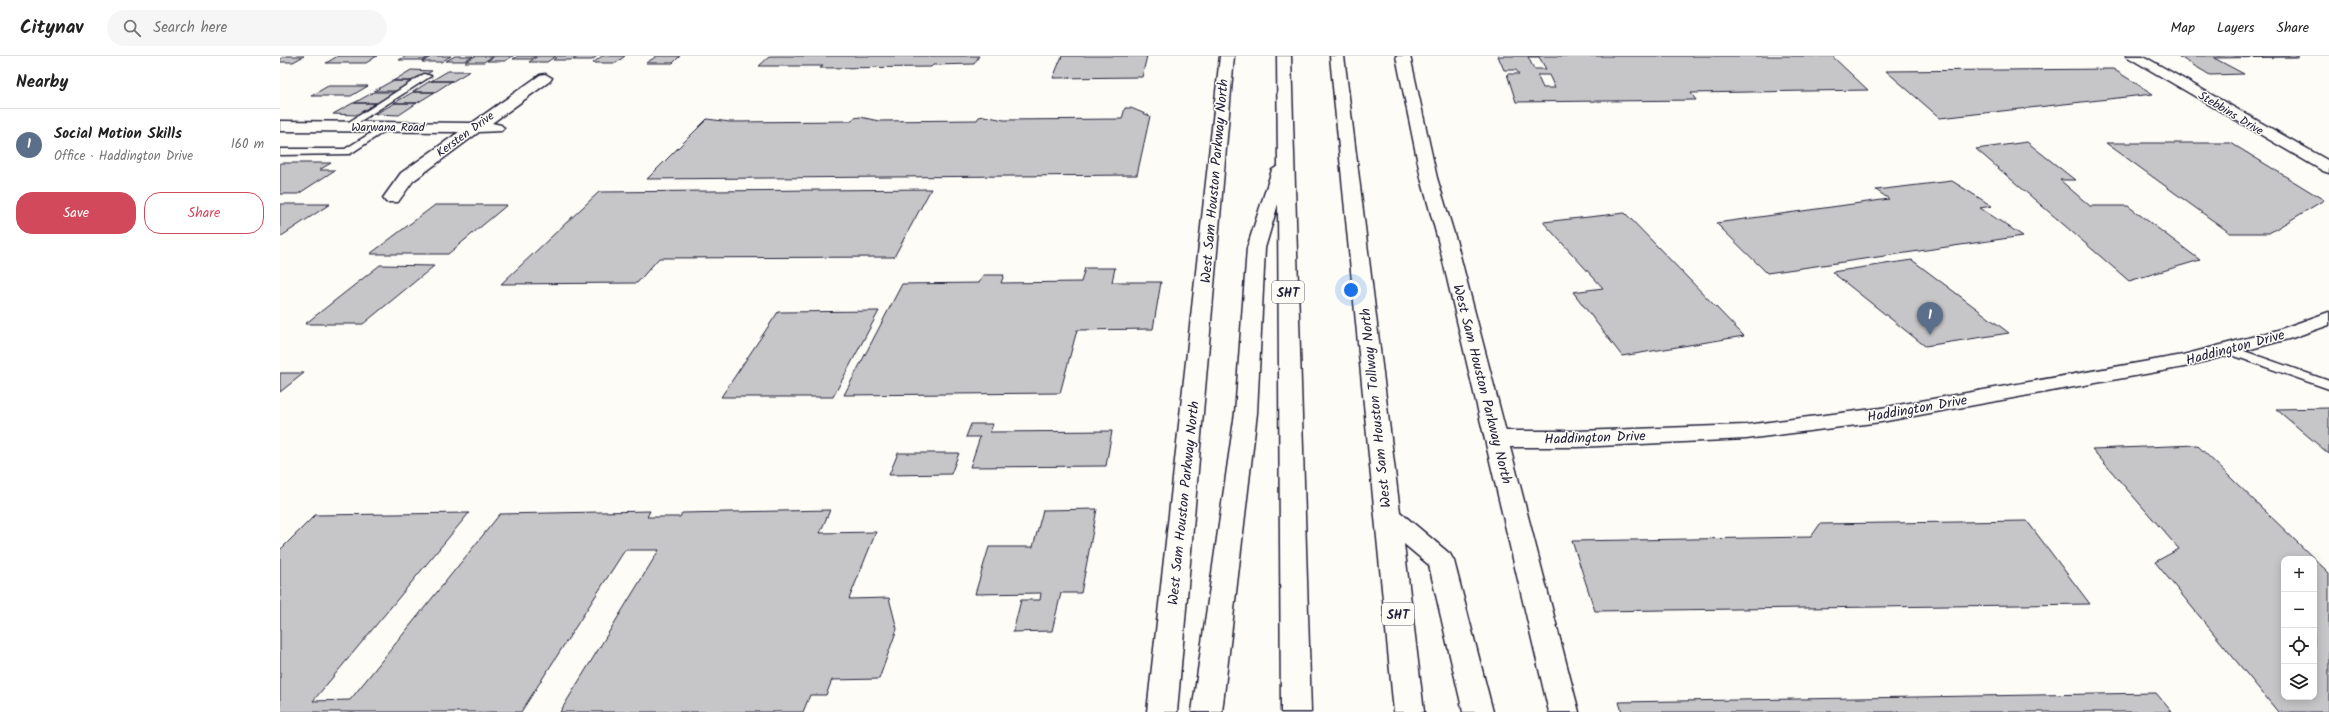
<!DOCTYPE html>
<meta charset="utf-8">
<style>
body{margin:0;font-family:Kalam,sans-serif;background:#f6f6f6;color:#222}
.controls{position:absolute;right:12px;bottom:12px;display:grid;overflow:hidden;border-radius:8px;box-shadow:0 2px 10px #0003}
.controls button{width:36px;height:36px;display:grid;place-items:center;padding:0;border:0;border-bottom:1px solid #e0e0e0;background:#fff;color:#222;font:20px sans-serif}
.you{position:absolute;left:1071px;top:234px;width:14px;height:14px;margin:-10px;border:3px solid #fff;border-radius:50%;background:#1a73e8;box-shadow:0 0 0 6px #1a73e833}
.badge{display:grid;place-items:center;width:26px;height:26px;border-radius:50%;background:#d1495b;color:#fff;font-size:13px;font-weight:700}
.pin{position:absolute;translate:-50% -33px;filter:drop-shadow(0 1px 2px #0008)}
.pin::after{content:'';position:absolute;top:21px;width:14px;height:12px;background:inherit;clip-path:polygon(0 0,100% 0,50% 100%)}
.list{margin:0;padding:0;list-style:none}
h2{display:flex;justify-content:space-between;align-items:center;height:52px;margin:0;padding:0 16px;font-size:17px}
h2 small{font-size:13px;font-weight:400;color:#767676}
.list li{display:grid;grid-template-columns:26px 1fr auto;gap:12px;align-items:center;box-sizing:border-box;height:72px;padding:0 16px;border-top:1px solid #e0e0e0}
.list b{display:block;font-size:15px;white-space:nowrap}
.list p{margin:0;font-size:13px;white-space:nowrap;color:#767676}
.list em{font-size:13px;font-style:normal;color:#767676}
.actions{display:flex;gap:8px;padding:12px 16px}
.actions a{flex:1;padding:9px 0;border:1px solid #d1495b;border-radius:16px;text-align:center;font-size:14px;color:#d1495b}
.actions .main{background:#d1495b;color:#fff}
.icon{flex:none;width:22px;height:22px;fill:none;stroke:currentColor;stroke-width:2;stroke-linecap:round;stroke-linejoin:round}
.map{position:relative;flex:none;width:2049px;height:656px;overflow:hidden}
header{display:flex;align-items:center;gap:24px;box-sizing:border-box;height:56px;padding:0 20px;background:#fff;border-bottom:1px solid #e0e0e0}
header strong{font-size:19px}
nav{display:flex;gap:22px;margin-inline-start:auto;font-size:14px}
.search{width:280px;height:36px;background:#f6f6f6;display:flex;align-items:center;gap:10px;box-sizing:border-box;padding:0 14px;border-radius:22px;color:#767676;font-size:15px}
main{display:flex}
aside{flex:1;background:#fff}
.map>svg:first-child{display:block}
</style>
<header>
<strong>Citynav</strong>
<div class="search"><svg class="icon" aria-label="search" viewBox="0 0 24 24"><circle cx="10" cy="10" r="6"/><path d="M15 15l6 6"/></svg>Search here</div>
<nav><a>Map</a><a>Layers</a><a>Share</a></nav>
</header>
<main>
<aside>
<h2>Nearby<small></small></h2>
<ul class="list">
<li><span class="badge" style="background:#5c6f8a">1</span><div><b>Social Motion Skills</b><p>Office · Haddington Drive</p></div><em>160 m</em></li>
</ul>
<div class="actions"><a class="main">Save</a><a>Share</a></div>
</aside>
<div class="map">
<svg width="2049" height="656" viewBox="0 0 2049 656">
<rect width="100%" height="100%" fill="#fdfcf7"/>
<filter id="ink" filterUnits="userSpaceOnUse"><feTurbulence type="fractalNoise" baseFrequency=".025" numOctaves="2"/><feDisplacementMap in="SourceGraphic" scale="8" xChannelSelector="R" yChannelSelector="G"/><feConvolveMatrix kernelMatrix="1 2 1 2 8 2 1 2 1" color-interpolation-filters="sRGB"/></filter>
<g filter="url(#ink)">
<path fill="#c6c6c8" stroke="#22223b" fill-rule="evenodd" d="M6,0H24L13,6H0V3Z
M58,0H97L86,7H46Z
M126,0H150L143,4H119Z
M152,0H171L161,6H142Z
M175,0H193L184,5H166Z
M195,0H213L204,6H185Z
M215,0H233L225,5H207Z
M238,0H256L251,3H233Z
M258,0H276L267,6H249Z
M278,0H296L291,4H273Z
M299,0H317L312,4H293Z
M322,0H345L336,7H313Z
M377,0H400L393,7H366Z
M490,0H699L694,8L653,9L651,11L540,12L543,10H479Z
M782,0H867L862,21L773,22Z
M1218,0H1552L1588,34L1411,37L1416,44L1236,46L1227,18H1239L1236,14H1224ZM1248,1H1259L1266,13H1254ZM1257,19H1269L1275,32H1263Z
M1898,0H2017L2019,1L1934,2L1964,18L1930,19Z
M1833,13L1873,38L1660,62L1606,15Z
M131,14L152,15L134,25H113Z
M168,15H190L173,25H151Z
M112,25H134L116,35H94Z
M150,25H172L155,36H133Z
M48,30H88L71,40H31Z
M94,36H116L97,47H74Z
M133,36H155L137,47H114Z
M73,47H96L76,59L53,58Z
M115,47H137L119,59L95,58Z
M845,52H851L870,60L857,119L367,123L427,63L450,66L572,65L574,62L580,61L599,65L697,64L699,61L704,60L724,64L842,63Z
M1747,86L1795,124H1780L1810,150H1848L1920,204L1849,225L1696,93Z
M1826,87H1951L2044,144L1989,177H1950Z
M0,107H51L39,114H55L18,138H0Z
M1672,125L1712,150L1700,152L1743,180L1487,217L1436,167L1609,143L1596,134Z
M651,133L614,201L379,202L357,227L221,228L319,136Z
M0,148H50L0,181Z
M155,149H227L168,198H90Z
M1345,157L1464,280L1342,300L1293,236L1323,232L1263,166Z
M1632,204L1729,277L1645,290L1552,216Z
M100,209L154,210L83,268H25Z
M805,212H835L832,226H881L873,273L797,274L780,337L564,339L622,228L699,227L703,219H724L721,227L801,226Z
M599,255L553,341H441L498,256Z
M0,317H24L0,336Z
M2049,352V398L1996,353Z
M691,368H713L710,376L832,375L826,410L690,411L700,381H686Z
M1917,389L2049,517V656H1998L1875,506L1899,493L1812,393ZM2004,503H2034V641H2004Z
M618,397H679L671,418L609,419Z
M817,453L801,537H781L772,575L733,576L741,544H760L761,537L695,538L709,491H753L763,454Z
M550,454L540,477L596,476L569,543L609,542L617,573L599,623L552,624L546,639H530L523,656H280L379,494H345L241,656H0V494L35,459L189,457L33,645L70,644L220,458L370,455L367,461H400L402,457Z
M1747,465L1810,548L1315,555L1292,485L1531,481L1540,468Z
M1876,637L1892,656H1342L1339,646Z"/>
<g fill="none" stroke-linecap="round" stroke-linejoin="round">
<g stroke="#22223b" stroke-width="3">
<path id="service" d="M144,18L151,20L68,73L61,71Z
M104,69L111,71L70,98L0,99V93H65Z
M1947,289L2049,325V333L1943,296L1941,293L1943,290Z"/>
</g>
<g stroke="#22223b" stroke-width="3">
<path id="minor" d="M265,18L272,22L270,25L212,67L221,69L224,72L221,75L199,76L133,125L118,146H106L103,142L121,117L179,76L0,75V65L192,67L260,19Z"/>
</g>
<g stroke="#22223b" stroke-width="3">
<path id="tertiary" d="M1846,0H1863L2049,105V117L2043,115Z
M2049,256V269L2012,282L1904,311L1601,366L1466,383L1298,391H1217L1209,388L1205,383L1209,378L1217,375H1298L1466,369L1601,352L1903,299L1998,274Z"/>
</g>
<g stroke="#22223b" stroke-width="3">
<path id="secondary" d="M940,0H954L897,656H867Z
M1116,0H1130L1157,122L1176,184L1299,656H1269L1158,184L1141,122Z"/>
</g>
<g stroke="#22223b" stroke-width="3">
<path id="motorway" d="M997,0H1011L1031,656H1001L998,148L985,192L977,357L942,656H912L955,357L967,192L992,114L998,110Z
M1050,0H1064L1120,456L1170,498L1174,505L1213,656H1183L1149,509L1124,488L1144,656H1114Z"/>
</g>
<use href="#service" fill="#fdfcf7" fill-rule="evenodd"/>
<use href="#minor" fill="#fdfcf7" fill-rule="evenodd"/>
<use href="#tertiary" fill="#fdfcf7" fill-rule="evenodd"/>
<use href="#secondary" fill="#fdfcf7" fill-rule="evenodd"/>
<use href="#motorway" fill="#fdfcf7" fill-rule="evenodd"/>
</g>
</g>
<g text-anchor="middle" stroke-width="3" stroke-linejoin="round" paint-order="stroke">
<g font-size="12" fill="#22223b" stroke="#fdfcf7">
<text transform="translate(1951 57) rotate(31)" y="4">Stebbins Drive</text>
<text x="108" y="75">Warwana Road</text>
<text transform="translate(185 78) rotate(-36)" y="4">Kersten Drive</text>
</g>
<g fill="#fdfcf7" stroke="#646373" stroke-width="1">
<rect x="992" y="225" width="32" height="22" rx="3"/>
<rect x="1102" y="547" width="32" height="22" rx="3"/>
</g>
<g font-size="13" font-weight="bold" fill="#22223b">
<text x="1008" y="241">SHT</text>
<text x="1118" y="563">SHT</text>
</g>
<g font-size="14" fill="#22223b" stroke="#fdfcf7">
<text transform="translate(934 125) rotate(-85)" y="5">West Sam Houston Parkway North</text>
<text transform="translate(1955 291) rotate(-15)" y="5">Haddington Drive</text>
<text transform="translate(1203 328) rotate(76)" y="5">West Sam Houston Parkway North</text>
<text transform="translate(1095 352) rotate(-96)" y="5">West Sam Houston Tollway North</text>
<text transform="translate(1637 352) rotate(-10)" y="5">Haddington Drive</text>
<text transform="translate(1315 381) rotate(-2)" y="5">Haddington Drive</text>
<text transform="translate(903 447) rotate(-84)" y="5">West Sam Houston Parkway North</text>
</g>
</g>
</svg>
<div class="controls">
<button>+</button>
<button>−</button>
<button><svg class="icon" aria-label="locate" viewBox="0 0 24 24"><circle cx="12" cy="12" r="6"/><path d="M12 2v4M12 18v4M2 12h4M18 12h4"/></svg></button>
<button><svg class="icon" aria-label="layers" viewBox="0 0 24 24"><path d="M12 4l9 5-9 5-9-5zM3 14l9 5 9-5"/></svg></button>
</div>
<div class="you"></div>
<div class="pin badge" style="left:1650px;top:279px;background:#5c6f8a">1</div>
</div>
</main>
